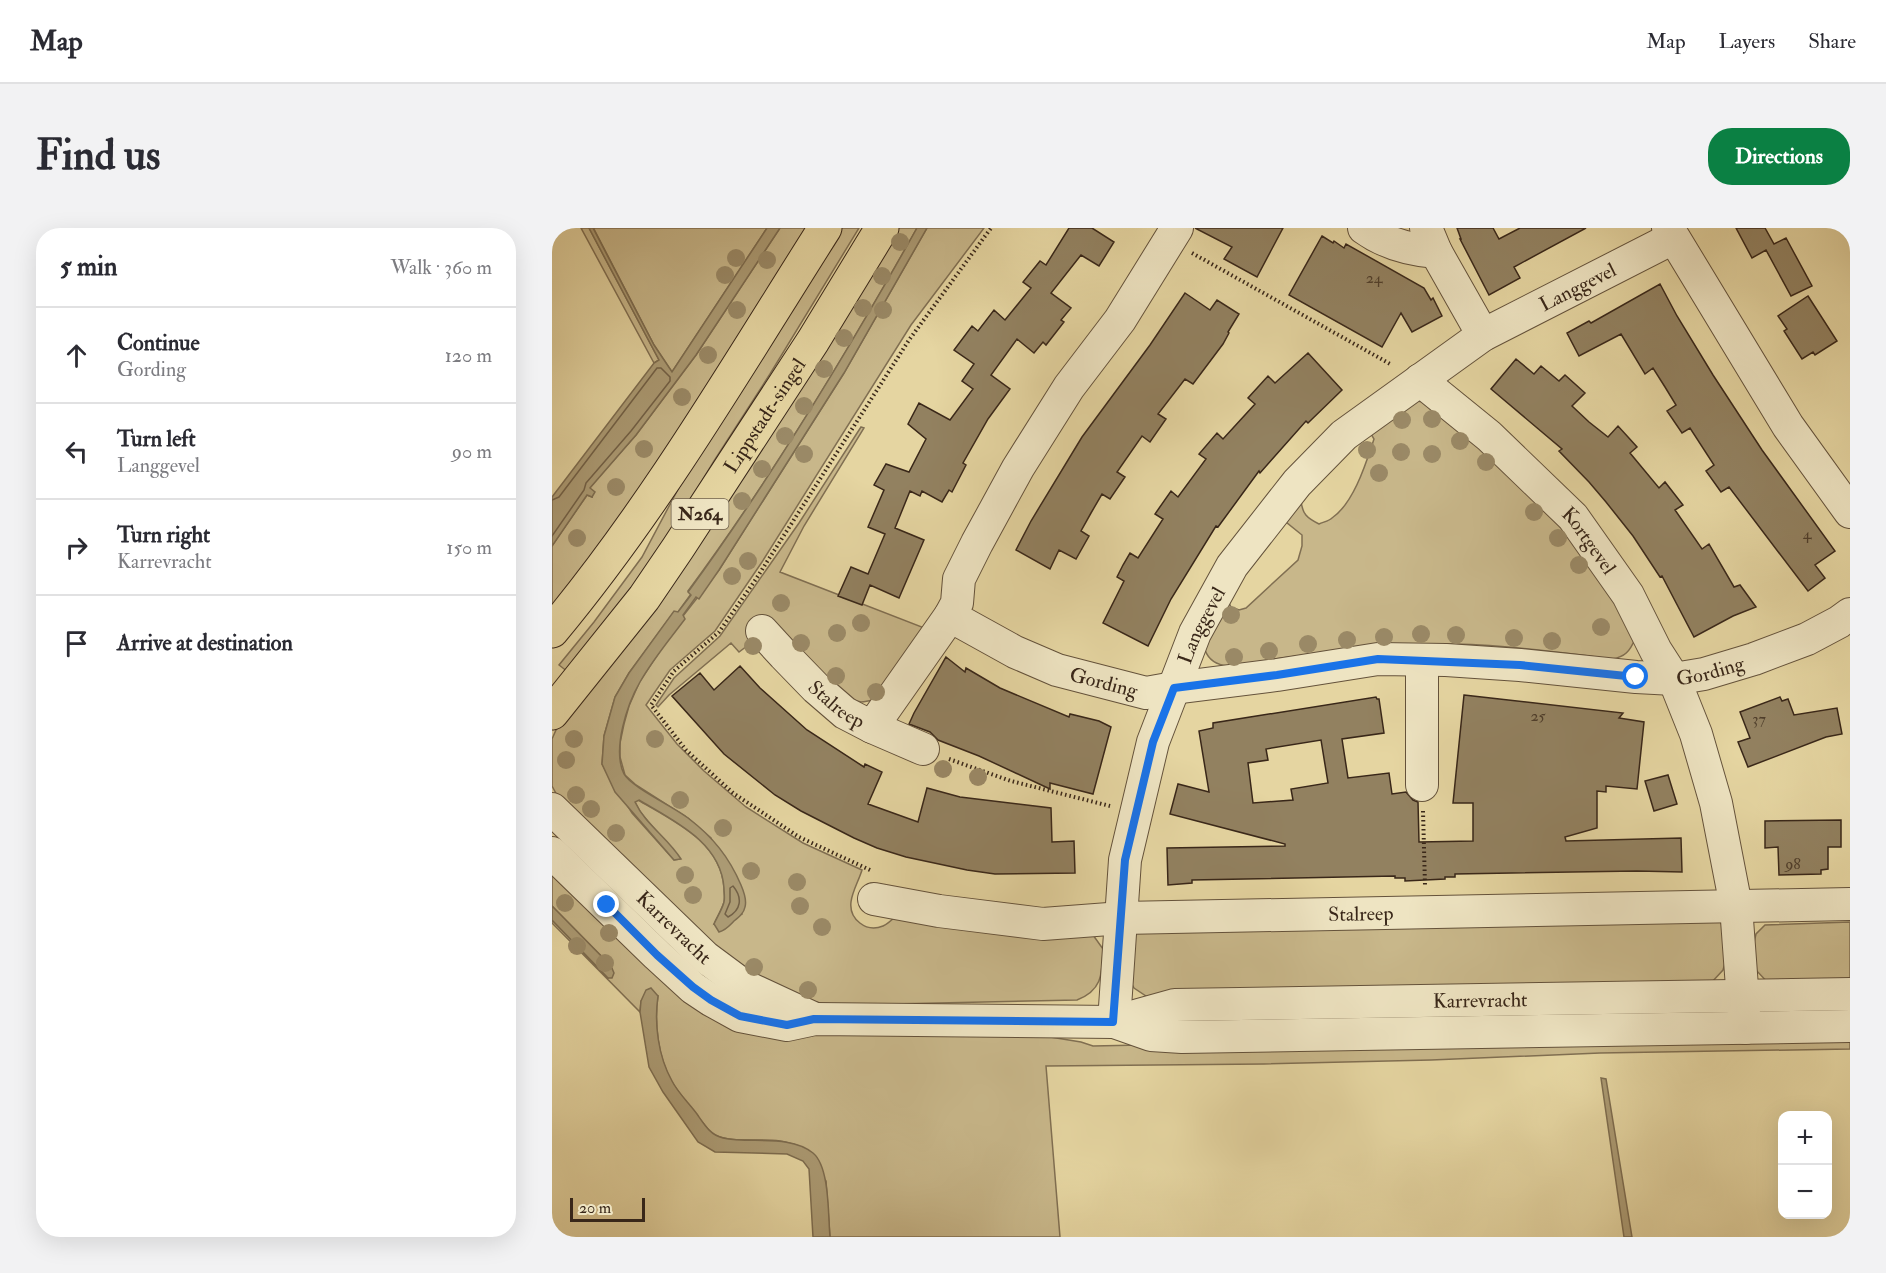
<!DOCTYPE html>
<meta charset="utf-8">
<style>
body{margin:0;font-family:"IM FELL Double Pica",serif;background:#f2f2f3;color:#2b2b33}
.controls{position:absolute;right:18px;bottom:18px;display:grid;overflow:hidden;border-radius:12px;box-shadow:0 6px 24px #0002}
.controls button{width:54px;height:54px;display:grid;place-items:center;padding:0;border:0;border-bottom:2px solid #e1e1e2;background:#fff;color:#2b2b33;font:30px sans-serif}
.scale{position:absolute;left:18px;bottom:15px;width:75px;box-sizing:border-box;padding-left:6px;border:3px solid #392719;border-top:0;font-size:16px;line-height:21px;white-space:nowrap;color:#392719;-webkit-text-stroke:4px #eee4c2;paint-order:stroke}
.stop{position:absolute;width:18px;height:18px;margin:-14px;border:4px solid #1a73e8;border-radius:50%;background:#fff}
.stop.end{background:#1a73e8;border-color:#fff;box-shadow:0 2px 6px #0008}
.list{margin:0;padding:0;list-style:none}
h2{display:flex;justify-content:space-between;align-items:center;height:78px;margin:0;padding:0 24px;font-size:26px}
h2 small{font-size:20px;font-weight:400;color:#7c7c81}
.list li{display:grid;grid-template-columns:39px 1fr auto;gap:18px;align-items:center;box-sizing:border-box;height:96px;padding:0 24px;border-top:2px solid #e1e1e2}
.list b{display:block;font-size:22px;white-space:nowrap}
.list p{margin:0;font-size:20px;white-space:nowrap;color:#7c7c81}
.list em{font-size:20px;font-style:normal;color:#7c7c81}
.icon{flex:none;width:33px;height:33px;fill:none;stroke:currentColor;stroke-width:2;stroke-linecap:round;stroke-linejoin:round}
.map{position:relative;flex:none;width:1298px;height:1009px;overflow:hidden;border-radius:24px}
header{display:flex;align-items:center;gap:36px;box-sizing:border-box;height:84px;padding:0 30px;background:#fff;border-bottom:2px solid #e1e1e2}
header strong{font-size:28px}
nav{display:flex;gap:33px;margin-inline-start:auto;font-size:21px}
.intro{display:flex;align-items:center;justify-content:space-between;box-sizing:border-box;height:144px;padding:0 36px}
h1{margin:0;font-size:42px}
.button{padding:15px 27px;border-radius:24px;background:#0b8043;color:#fff;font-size:21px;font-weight:700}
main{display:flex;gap:36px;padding:0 36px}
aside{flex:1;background:#fff;border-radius:24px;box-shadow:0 6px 24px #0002}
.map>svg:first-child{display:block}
</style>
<header>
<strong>Map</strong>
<nav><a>Map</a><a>Layers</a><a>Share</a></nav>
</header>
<div class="intro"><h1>Find us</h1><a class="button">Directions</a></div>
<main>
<aside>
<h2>5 min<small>Walk · 360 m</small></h2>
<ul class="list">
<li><svg class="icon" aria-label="ahead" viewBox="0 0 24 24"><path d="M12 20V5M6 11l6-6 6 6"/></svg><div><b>Continue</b><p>Gording</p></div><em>120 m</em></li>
<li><svg class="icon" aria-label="left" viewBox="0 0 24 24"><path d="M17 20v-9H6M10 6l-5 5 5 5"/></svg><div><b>Turn left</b><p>Langgevel</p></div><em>90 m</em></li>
<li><svg class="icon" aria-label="right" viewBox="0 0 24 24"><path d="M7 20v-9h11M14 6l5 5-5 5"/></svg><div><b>Turn right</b><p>Karrevracht</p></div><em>150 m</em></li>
<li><svg class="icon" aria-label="arrive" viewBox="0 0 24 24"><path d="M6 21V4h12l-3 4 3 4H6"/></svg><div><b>Arrive at destination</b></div></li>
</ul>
</aside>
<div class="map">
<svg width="1298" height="1009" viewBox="0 0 1298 1009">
<rect width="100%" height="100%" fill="#e5d5a1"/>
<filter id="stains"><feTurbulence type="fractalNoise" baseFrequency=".00333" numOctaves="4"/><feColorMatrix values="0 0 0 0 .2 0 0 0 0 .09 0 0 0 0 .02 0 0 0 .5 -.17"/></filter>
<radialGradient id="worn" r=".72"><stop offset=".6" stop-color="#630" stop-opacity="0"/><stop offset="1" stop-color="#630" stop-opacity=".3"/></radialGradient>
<path fill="#c8b78a" stroke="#806f52" stroke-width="1.5" d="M29,0H37L107,132L102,135Z
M43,0H215L120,144L102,117L42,1Z
M228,0H255L110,231L0,381V318L35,267L40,269L37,260L84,207L144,127Z
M286,0H307L218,146L162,233L100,336L16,444L7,437L42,394L90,329L140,235Z
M339,0H365C295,125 221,248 136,363L139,366L126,384H122L77,445L63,469L52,508L50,536L80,585L122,632L128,631L89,585L83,574L86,572C122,593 169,614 172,660C172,664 173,670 172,674C170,681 165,689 162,696L190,686L159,610L136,590L84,557L73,547L68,529V515L72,496L77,478L88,453L131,388L167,342L292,145L375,0H432L359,97L210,334L163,403L118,442L94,477L125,516L152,543L194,579L251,615L310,642C307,652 300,664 299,674C297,691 314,705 331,698C336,696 341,691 346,686L541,707L551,721C550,745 551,762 525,772L295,777L268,775L249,770L184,741L6,569L0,558V511L4,502L33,469Z
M864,173L873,174L881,178L980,267L1013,304L1048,350L1083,411C1078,423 1073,429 1060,431C996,423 932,414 868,416C804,417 740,429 676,438C665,437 657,433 653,422L655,408L676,373L679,379L687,382L694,380L746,332L750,318V307L734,294L749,272C750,286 755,290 767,296C771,294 777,293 780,290C802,275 814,235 822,211L819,206Z
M309,199L312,200L252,298L228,344L375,401L323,472C319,472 313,474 309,474C285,470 232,409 215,390L194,403L203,412L187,424L179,415L117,467L106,479L104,477L122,450L168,408L247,295Z
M0,635L152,774L492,808L529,814L541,818L1298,802V821L1048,825L879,832L712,836L494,838L508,1009H278L274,953L247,918C241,916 234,914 228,913C205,910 182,916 160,906C147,889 131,872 120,854C106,830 102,795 106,768L89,773L88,784L0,695V692L56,750L59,738L0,678Z
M1166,690L1172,700L1173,735L1171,742L1159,755L600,772L582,760L575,747L584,702Z
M1298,694V758H1219L1203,741L1200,723L1204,706L1213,697Z"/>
<path fill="#ab9a73" stroke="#7d6c4f" stroke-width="1.5" d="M37,0H41L102,117L120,144L215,0H228L144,127L84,207L38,260L43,264L40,269L35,267L0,318V269L102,135L107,132Z
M365,0H375L292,145L167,342L147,371L144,369L131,387L133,391C118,411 101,431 88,454C75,476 60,522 72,546C79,559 122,579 136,590C161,609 177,629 189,657C192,664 195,672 193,679C192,685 187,689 182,693C177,698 174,702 167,704L162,696C165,689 170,682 172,674C173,670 172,665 172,660C169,614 122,593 87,572L83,574C93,596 116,610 129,631L122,632L63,564L50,536L52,508L63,469L77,445L122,383L126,384L139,367L136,364C221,248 295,125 365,0Z
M0,678L59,738L62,745L60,750H56L0,692Z
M99,760L106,768C102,795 106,828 120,853C126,865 137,875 145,886C152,896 158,907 171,910C198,916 238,906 261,925C278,939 276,988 278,1009H261L257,941L251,933L235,926L163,924L146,914L111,864L97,839L88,784L89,773L94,762Z
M1049,850L1054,851L1080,1009H1072Z"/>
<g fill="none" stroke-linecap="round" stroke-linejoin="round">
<path stroke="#726046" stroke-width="1.5" d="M0,272L7,269L105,140H109L118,149V153L79,203L34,255L32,262L0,308
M181,658C191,670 189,682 176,689L173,686L178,674V660Z"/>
</g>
<path fill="#928160" stroke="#392719" stroke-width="1.5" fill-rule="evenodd" d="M517,0H540L562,14L547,38L529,27L499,65L519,80L509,92L512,94L494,117L491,114L482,125L465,111L439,147L458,161L436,191L411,235L414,237L400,264L397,262L390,274L370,263L368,268L358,263L343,300L372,312L347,370L318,357L310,377L286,368L299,339L316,346L333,306L316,299L332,262L322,257L334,236L357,244L374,211L356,196L367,175L398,192L421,161L410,153L422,136L402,122L420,98L426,103L442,82L453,92L479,60L471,54L488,33L494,37Z
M643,0H731L705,49L672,31L680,19Z
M905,0H941L947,11L968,0H1034L962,39L968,50L937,67L908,11H909Z
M1184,0H1213L1222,16L1234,10L1260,58L1239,68L1214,22L1200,30Z
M770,8L781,15L782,13L792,20L794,16L872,60L879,72L881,70L890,88L860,104L849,85L830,119L737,67Z
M1108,56L1125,88L1161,147L1210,222L1283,323L1263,337L1273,350L1256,363L1177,259L1169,264L1154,243L1162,237L1138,200L1130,205L1115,183L1124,177L1113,159L1101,140L1093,146L1069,106L1027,128L1015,105L1037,93L1039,95Z
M633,65L658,82L665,72L687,86L676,104L677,105L671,116L641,156L633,151L606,186L614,191L598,214L590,208L565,244L573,249L558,271L550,266L539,285L529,303L537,308L524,331L507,322L498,341L464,322L479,293L530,209L598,117Z
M1256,68L1285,113L1263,127L1261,124L1250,131L1232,103L1235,101L1226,88Z
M756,125L790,162L756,195L754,193L708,245L707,243L666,299L664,298L619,371L596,418L551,395L572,353L565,349L571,337L578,325L586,330L611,291L603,286L619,263L626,269L654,231L647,226L665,205L671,211L703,176L696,170L716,148L723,155Z
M964,131L982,146L989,138L1007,153L1013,147L1033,165L1020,178L1037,194L1056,209L1066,198L1076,209L1085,219L1078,225L1107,260L1113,254L1131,277L1123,282L1150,321L1157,316L1182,359L1188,357L1204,379L1181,388L1142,409L1110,348L1108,349L1081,308L1054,274L1037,254L1007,223L1010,221L939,161Z
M394,429L413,444L414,440L448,460L517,489L518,486L547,493L559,499L541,566L498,555V561L427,528L386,512L378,504L357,496L362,485Z
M188,438L208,460L255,502L312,539L313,536L330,544L316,576L366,594L375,560L408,569L499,580L500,614L522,613L523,645L443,646L415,642L354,629L325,620L302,610L249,583L223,567L172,526L120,468L148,445L162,462Z
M912,467L1071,485L1067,490L1092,494L1085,561L1054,558V564L1045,563V600L1013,609L1014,613L1129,610L1130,644L1085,643L903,646V649H893V651L853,653V650H843V648L640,652V655L616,657L615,620L733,618V616L618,586L626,556L657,564L647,503L661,500V495L824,469L825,471H827L832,505L790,511L796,550L837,545L840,566L854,564L861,572L866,574L867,614L921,613V575H901ZM769,512L776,555L739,561L741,572L701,575L696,535L716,532L714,521Z
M1228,469L1230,473L1236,471L1242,487L1285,480L1290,506L1274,509L1196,539L1186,514L1198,510L1188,484Z
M1116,547L1125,576L1102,583L1093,553Z
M1289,592V619H1276V641L1269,642V646L1227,647L1226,619L1213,620V593Z"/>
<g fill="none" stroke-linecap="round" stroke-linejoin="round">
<g stroke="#64523b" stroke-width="34">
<g id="minor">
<path id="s1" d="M625,0L568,92L517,159L466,240L425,315L407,351L405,375L398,388L463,424L505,442L594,465L622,460L725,447L826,431L894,432L968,437L1084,449L1122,451L1152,446L1202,431L1255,411L1287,394L1298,386"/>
<path d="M812,0C834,16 858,22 884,24"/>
<path d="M874,0L884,24L931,107"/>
<path d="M1116,0L1236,198L1298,284"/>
<path id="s2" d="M868,152L937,208L1021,289L1076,367L1104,423L1122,451L1144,506L1164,575L1184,678L1193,800"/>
<path id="s3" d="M210,403L232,427L264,460L293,485L320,499L398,388"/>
<path d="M870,432V557"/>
<path d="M320,499L371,521"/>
<path id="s4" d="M0,581L153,729L192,758L263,791"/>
<path id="s5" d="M0,625L105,727L141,760L159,772L188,788L235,797L263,791L562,794L623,777L1298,766"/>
<path id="s6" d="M322,671L387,683L491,696L570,690L1298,676"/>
<path id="s7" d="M562,794L573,632L601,514L643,405L680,338L745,255L792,207L931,107L1121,10"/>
<path d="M562,794L599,807L630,809L1298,798"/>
</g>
</g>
<g stroke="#392719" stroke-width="35">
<g id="major">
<path d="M0,403C104,278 186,137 273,0"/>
<path id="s8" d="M0,485L92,370L126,320L261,113L330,0"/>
</g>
</g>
<path stroke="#392719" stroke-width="4" stroke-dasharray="1.5 3" stroke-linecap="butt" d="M640,25L840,137
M397,531L459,553L558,578
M871,583L873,657
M318,642L247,609L181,565L134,522L99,477L122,443L167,404L204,351L357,112L439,0"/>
<use href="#minor" stroke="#eee4c2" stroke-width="32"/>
<use href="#major" stroke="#e5d5a1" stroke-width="33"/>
</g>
<g fill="#9a8966">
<circle cx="348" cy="14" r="9"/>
<circle cx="184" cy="30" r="9"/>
<circle cx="215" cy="32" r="9"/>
<circle cx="173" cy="47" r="9"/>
<circle cx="330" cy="48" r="9"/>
<circle cx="311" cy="80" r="9"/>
<circle cx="185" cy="82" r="9"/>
<circle cx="331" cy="82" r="9"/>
<circle cx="292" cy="110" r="9"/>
<circle cx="156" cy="127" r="9"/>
<circle cx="272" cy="141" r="9"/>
<circle cx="130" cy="169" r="9"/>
<circle cx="252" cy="178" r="9"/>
<circle cx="880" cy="191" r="9"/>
<circle cx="850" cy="192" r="9"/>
<circle cx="233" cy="208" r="9"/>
<circle cx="908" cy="213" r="9"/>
<circle cx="92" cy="221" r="9"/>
<circle cx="815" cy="222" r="9"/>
<circle cx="849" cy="224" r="9"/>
<circle cx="252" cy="226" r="9"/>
<circle cx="880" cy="226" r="9"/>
<circle cx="934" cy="234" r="9"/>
<circle cx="210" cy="241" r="9"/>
<circle cx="827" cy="245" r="9"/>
<circle cx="64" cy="259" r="9"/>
<circle cx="190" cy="273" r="9"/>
<circle cx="982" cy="284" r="9"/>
<circle cx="25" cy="310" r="9"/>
<circle cx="1006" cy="310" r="9"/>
<circle cx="196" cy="333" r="9"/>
<circle cx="1027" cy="337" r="9"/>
<circle cx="180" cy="348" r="9"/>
<circle cx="229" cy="375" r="9"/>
<circle cx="679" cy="387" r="9"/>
<circle cx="309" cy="395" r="9"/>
<circle cx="1049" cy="399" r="9"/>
<circle cx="285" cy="405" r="9"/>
<circle cx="869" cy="406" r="9"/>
<circle cx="904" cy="407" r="9"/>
<circle cx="832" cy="409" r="9"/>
<circle cx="962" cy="410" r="9"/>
<circle cx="795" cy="412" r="9"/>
<circle cx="1000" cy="413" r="9"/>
<circle cx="249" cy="415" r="9"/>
<circle cx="756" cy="416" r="9"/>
<circle cx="201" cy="418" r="9"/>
<circle cx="717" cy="423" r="9"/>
<circle cx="682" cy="429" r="9"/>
<circle cx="284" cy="448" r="9"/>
<circle cx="324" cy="464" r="9"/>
<circle cx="22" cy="511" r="9"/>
<circle cx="103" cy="511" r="9"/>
<circle cx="14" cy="532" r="9"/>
<circle cx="391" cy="541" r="9"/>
<circle cx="426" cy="549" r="9"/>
<circle cx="24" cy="567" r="9"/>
<circle cx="128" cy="572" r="9"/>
<circle cx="39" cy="581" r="9"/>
<circle cx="171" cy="600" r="9"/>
<circle cx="64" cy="605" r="9"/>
<circle cx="199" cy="643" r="9"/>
<circle cx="133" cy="647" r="9"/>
<circle cx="245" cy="654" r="9"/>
<circle cx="141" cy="667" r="9"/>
<circle cx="13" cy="675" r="9"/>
<circle cx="248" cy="678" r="9"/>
<circle cx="270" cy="699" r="9"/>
<circle cx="57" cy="705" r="9"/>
<circle cx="25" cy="718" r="9"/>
<circle cx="53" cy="735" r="9"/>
<circle cx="202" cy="739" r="9"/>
<circle cx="256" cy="762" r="9"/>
</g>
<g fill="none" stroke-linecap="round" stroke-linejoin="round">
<path stroke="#1a73e8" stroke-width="8" d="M55,677L105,727L141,759L159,772L188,788L235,797L262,791L561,794L573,632L601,514L622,460L725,447L826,431L968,437L1084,449"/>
</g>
<g text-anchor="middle" stroke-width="4.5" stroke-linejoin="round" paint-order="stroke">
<g font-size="16" fill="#4f3e2b">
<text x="822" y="55">24</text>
<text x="1255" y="311">4</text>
<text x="986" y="493">25</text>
<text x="1207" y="496">37</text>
<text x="1241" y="641">98</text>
</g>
<rect fill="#eee4c2" stroke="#6f604c" stroke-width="1.5" x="119.5" y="271" width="57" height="30" rx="4.5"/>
<g font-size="18" font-weight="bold" fill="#392719">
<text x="148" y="292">N264</text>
</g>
<g font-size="20" fill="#392719" stroke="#eee4c2">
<text dy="7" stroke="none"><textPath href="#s7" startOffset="927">Langgevel</textPath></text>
<text dy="7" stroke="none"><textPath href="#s8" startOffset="366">Lippstadt-singel</textPath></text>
<text dy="7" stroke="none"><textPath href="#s2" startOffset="234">Kortgevel</textPath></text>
<text dy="7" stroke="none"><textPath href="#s7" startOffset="410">Langgevel</textPath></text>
<text dy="7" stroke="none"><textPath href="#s1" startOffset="1233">Gording</textPath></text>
<text dy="7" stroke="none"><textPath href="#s1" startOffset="621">Gording</textPath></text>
<text dy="7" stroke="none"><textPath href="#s3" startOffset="105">Stalreep</textPath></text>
<text dy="7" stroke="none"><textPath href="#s6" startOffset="489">Stalreep</textPath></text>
<text dy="7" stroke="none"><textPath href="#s4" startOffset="170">Karrevracht</textPath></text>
<text dy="7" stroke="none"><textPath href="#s5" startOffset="994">Karrevracht</textPath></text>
</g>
</g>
<rect width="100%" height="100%" filter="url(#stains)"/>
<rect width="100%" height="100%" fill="url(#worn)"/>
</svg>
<div class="controls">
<button>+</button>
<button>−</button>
</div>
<div class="scale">20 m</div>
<div class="stop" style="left:1084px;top:449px"></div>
<div class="stop end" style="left:55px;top:677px"></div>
</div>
</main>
